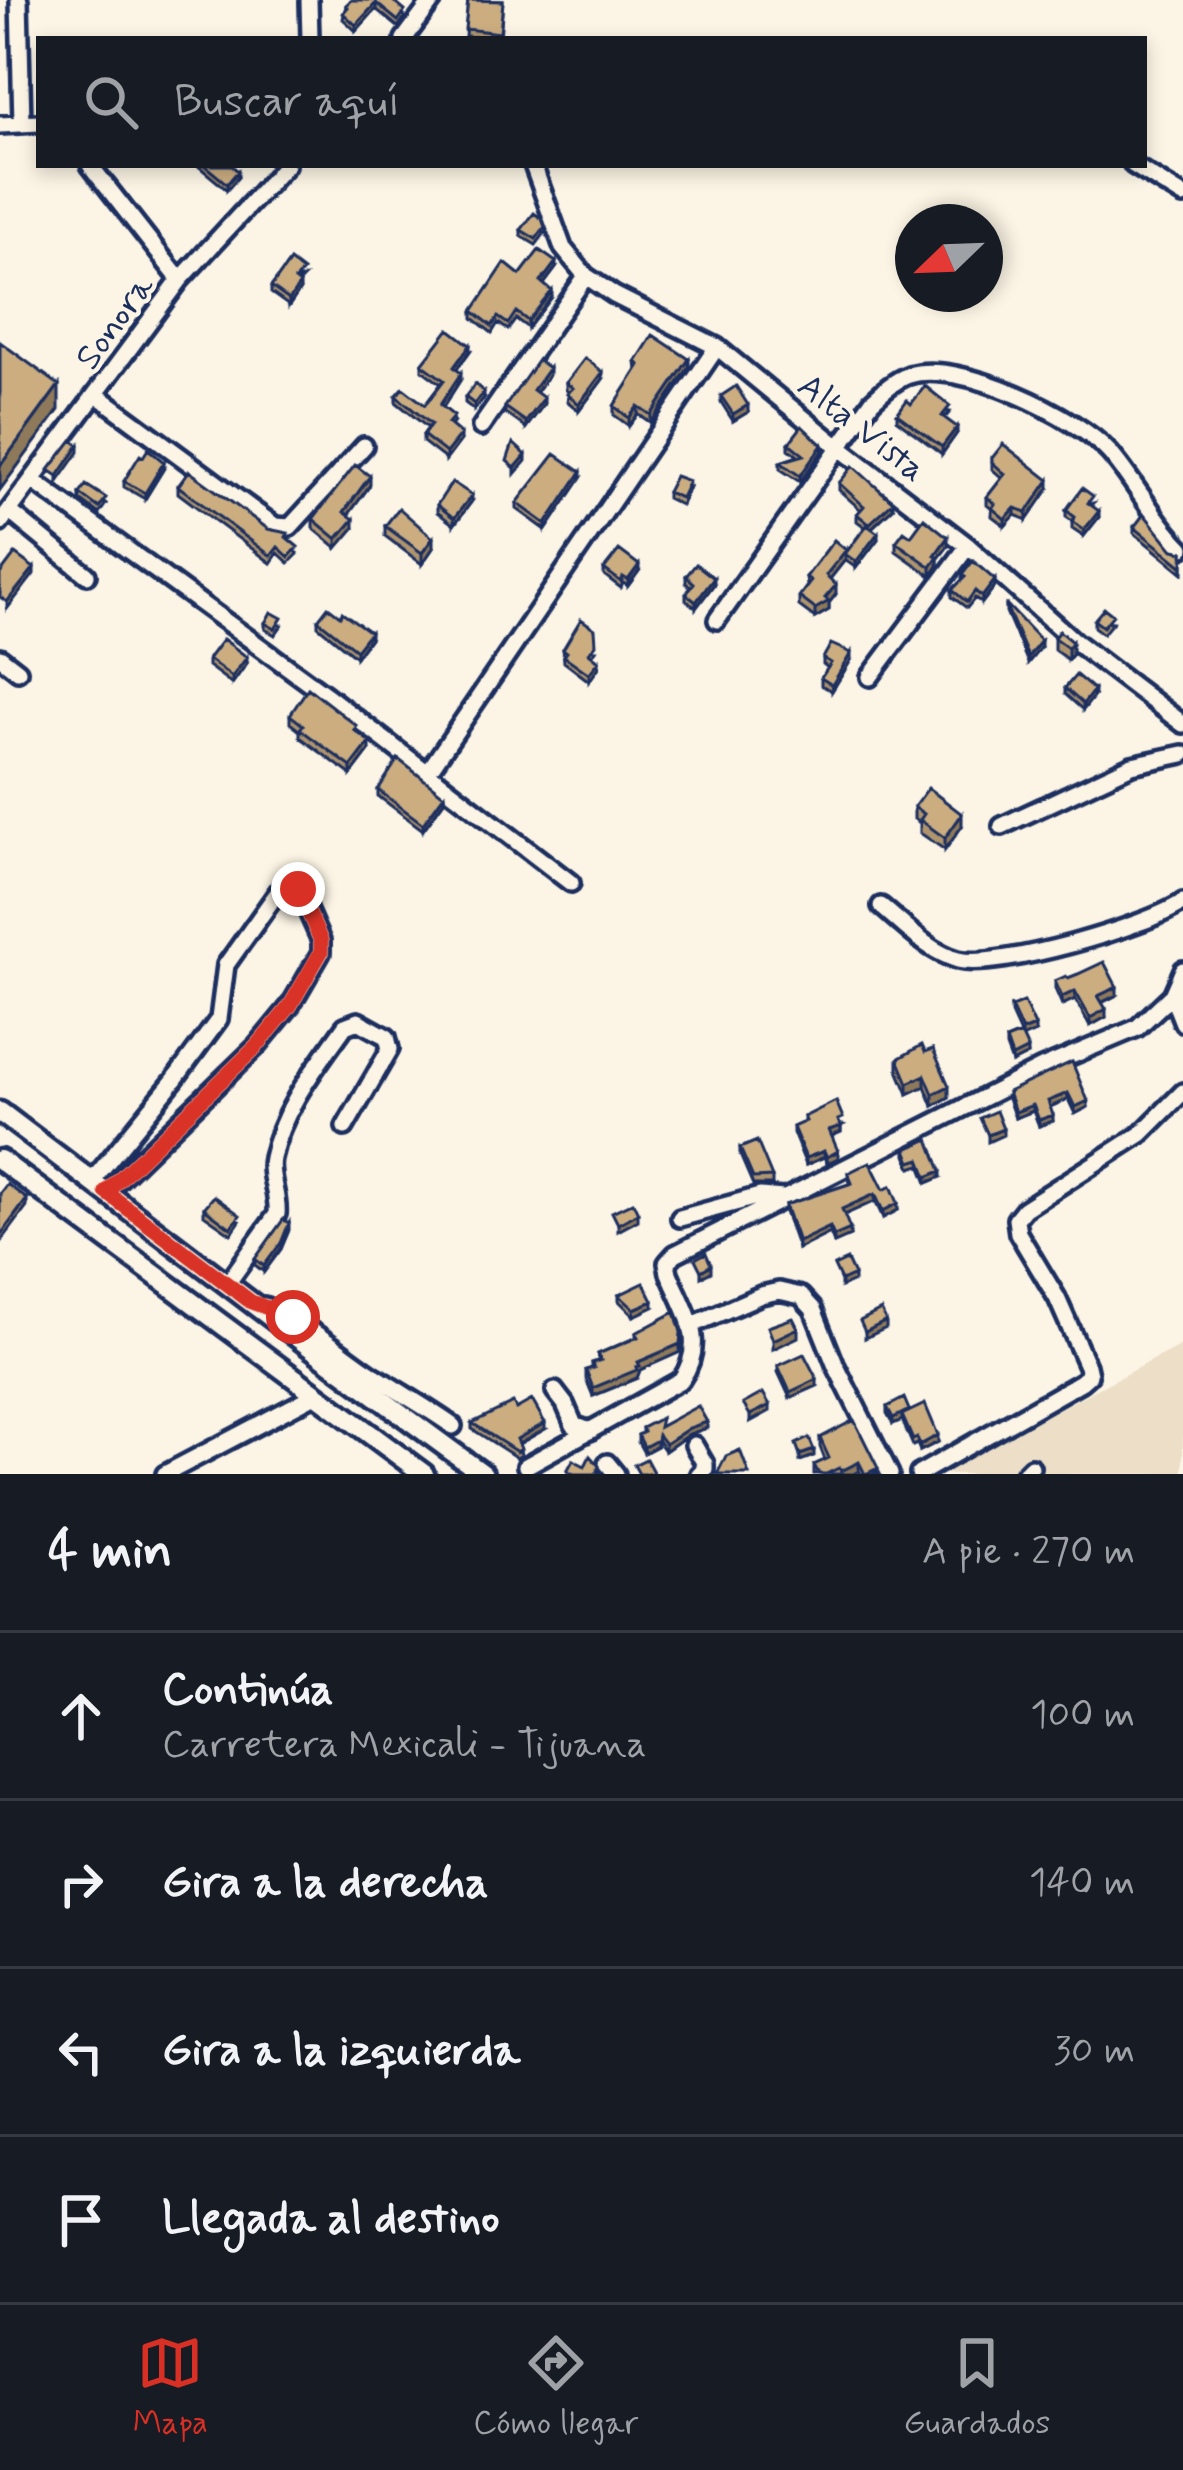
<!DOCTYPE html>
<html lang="es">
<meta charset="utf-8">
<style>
body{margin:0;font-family:Mynerve,sans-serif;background:#242831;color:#f1f3f6}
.compass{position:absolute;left:895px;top:204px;width:108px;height:108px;border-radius:50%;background:#171b24;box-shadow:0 6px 18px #0003;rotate:247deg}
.stop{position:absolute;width:36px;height:36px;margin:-27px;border:9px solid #d93025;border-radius:50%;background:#fff}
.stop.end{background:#d93025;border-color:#fff;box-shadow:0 3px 12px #0008}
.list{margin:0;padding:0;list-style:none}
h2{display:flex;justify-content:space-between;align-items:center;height:156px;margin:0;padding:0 48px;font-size:51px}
h2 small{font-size:39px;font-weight:400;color:#9ea1a6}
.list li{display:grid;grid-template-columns:78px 1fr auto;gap:36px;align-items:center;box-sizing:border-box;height:168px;padding:0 48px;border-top:3px solid #363941}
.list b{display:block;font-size:45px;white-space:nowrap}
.list p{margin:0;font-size:39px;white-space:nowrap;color:#9ea1a6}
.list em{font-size:39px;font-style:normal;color:#9ea1a6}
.icon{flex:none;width:66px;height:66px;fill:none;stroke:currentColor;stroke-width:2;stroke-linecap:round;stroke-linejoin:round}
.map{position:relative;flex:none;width:1183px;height:1474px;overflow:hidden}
.search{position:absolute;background:#171b24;box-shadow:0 6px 18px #0003;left:36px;right:36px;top:36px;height:132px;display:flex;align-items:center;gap:30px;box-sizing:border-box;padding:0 42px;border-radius:0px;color:#9ea1a6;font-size:45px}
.sheet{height:828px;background:#171b24}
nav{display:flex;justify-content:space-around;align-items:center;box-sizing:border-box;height:168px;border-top:3px solid #363941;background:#171b24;font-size:33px;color:#9ea1a6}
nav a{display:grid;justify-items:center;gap:6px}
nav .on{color:#d93025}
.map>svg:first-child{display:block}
</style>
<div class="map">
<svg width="1183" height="1474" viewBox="0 0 1183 1474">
<rect width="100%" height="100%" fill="#fcf5e5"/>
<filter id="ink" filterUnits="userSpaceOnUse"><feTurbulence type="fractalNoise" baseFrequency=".00833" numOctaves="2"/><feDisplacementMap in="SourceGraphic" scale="24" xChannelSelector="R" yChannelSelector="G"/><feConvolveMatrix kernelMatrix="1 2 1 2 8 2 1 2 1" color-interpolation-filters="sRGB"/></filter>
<g filter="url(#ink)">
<path fill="#eddfc7" d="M1183,1344V1474H934Z"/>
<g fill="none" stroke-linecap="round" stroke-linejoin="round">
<g stroke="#1b2f5e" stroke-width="24">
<path id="minor" d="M19,0L22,123
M309,0L310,39
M404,39L433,0
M0,125L39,123
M90,165L180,280
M533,165L563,248L586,276L614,295L717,347L840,448L968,546L1074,641L1183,724
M1133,165L1183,196
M97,395L275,526L290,527L364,446
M481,427L586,276
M32,480L326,695L571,883
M9,511L87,575
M0,523L180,280L286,165
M717,620L872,401C883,391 895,380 909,375C959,359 1077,416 1110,453C1136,483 1153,519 1182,548
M0,657L18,671
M870,677L968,546
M428,772L717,347
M1002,826L1132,765L1183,754
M881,906C904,925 929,952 958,960C997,970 1149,926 1183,902
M1172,995L1183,1023
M92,1181L175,1079L219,1019L226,965L278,892L284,887L298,889L321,941V953L290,1006L257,1046L106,1192
M680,1218L760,1196L783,1198
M227,1284L277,1214C279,1195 268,1176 272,1158C282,1109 317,1066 345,1026L358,1021L387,1037L390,1049L345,1127
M264,1306C303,1321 332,1346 366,1370C395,1390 425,1406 453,1426
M690,1326L761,1295L779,1291L801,1296L813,1309L835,1364L890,1474
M555,1391L565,1404L574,1425L590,1431
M694,1445L705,1464V1469L699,1474
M607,1463L616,1474
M526,1466L681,1380C708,1341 685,1312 669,1273L667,1263L675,1254L1042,1068L1137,1028L1172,995L1183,970
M165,1474L315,1395
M919,1474L1081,1382L1089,1375L1087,1366L1057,1298L1018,1233L1016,1219L1024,1209L1141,1134L1183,1092
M1024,1474L1031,1467"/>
</g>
<g stroke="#1b2f5e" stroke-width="27">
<path id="major" d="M0,1112L322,1356L483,1474
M0,1160L424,1474"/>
</g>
<use href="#minor" stroke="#fcf5e5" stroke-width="15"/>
<use href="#major" stroke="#fcf5e5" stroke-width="18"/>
</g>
<path fill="#af956e" stroke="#1b2f5e" stroke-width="3" d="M392,0L405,17L398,27L376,9L356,31L343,19L346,5Z
M468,0L503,1L500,39L465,36Z
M197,165H231L238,177L227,190Z
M521,230L545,233L536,245L521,236Z
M556,268L544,284L552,297L528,328L516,319L508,330L498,323L492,333L473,318V311L520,275Z
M303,278L298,283L300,290L289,306L271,293V287Z
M470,351L457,369L461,379L443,407L454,422L451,426L461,440L446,460L423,442V435L428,428L396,402V396L425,405L441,384L422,370V364Z
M636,362L689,367L651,423L638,414L629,426L614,415V406L637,371Z
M549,375L536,392L544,404L526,428L505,413V407Z
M603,379L579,411L567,401L569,392L566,390V383Z
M721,396L748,412L733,421L721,402Z
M465,397L484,398L474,410L465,403Z
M911,404L950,412L945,418L957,433L942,454L897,420V414Z
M814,439L822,451L800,482L780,469V462L798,456L789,449V443Z
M992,458L1049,488L1027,520L1015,515L1005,526L992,516V509L987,505V497L1002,478L992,469Z
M164,468L145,499L124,487V481Z
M581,478L546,530L517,509V503Z
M839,483L893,508L872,528L878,539L856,568L845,560L830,579L836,594L829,603V610L815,618L799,606V597L807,586L806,577L846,553L865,527L857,521V514L861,510L839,490Z
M370,485L348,515L354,528L337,548L313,528V519Z
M178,486L288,539L298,554L289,563L278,553L271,563L178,493Z
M689,487L681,505L667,498V492Z
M80,494L106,504L99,514L80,500Z
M472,501L454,525L437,512V505Z
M1093,503L1091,505L1099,517L1084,536L1072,528V521L1066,517V510Z
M385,526L433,548L422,564L385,536Z
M1134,527L1173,550L1183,552V573L1134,533Z
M911,536L948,546L938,559V566L931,576L896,551V542Z
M604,569L639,571L628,586L623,583L621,588L604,575Z
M962,575L995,586L982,603L975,598L967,608L952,597V590L962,580Z
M686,576L714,584L696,608L686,600V594L691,587L686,583Z
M1006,606L1041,647L1028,663L1006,612Z
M318,620L370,638L356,657L318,626Z
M1094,620L1113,622L1103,634L1094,627Z
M265,623L282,625L275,635L265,629Z
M1059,631L1072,655L1068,660L1054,650V638Z
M563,649L596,650L592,656L599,667L589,681L564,662Z
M823,658L851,660L832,691L821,685V678L828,668L823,664Z
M208,659L247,663L232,684L208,666Z
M1065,688L1094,696L1083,710L1065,694Z
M290,715L357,732L370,750L351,775L300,737V731L290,723Z
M378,790L444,801L423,830L378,796Z
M914,807L962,826L945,850L920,833V823L914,819Z
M1068,978L1117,995L1102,1003L1106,1017L1090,1026L1075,999L1062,1005L1055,989V981Z
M1011,1007L1035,1032L1022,1037L1028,1055L1012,1063L1006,1047V1040L1020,1034L1011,1014Z
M925,1052L949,1097L933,1106L925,1086L908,1094L898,1070V1059Z
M1072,1062L1088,1107L1075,1114L1068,1099L1050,1107L1053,1121L1039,1126L1033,1111L1015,1118L1008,1099V1092Z
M804,1117L843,1125L841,1126V1132L832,1136L838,1158L827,1163L824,1157L806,1165L793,1133V1127L804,1122Z
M740,1148L772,1177V1185H753L740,1155Z
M906,1149L941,1177L927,1183L920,1165L911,1168L906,1155Z
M848,1173L884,1190L898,1210L883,1218L875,1201L844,1215L850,1236L834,1243L830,1233L798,1249L785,1212V1205L849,1184Z
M204,1208L240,1221L231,1234L204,1215Z
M289,1230L281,1249L264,1272L255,1265V1259Z
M619,1295L653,1307L634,1316L619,1301Z
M681,1332L680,1352L640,1370L637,1378L593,1396L586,1379V1370L592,1368V1363L598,1361V1354L636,1337V1333Z
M778,1366L817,1386L790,1398L778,1372Z
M887,1407L909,1410L938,1442L920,1451L917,1444L913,1446L902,1420L893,1424L887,1413Z
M472,1423L545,1429L519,1444L521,1455L517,1458L472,1429Z
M660,1426L707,1428L689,1434L665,1451L658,1441L657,1446L644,1453L638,1442V1435L642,1433V1428Z
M820,1438L878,1474H861L859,1471L853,1474H814V1465L825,1460L820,1447Z"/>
<path fill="#8e795a" stroke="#1b2f5e" stroke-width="3" d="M376,3V9L356,31V25Z
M238,171V177L227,190V184Z
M556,262V268L541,288V282Z
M300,284V290L289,306V300Z
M552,291V297L528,328V321Z
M470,345V351L454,373V367Z
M689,359V367L651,423V415Z
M549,368V375L533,397V390Z
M603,372V379L579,411V404Z
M461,373V379L440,412V405Z
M59,385V410L0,490V466Z
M484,392V398L474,410V404Z
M544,398V404L526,428V422Z
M748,405V412L733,421V414Z
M638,406V414L629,426V418Z
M957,427V433L942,454V447Z
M461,434V440L446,460V453Z
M79,445V452L58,482V476Z
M822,445V451L800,482V476Z
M526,455V461L515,474V468Z
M164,462V468L145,499V493Z
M581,472V478L546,530V524Z
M370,476V485L344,521V512Z
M1049,480V488L1027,520V512Z
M472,495V501L454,525V518Z
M893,502V508L869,530V524Z
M1015,508V515L1005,526V519Z
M1099,511V517L1084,536V530Z
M354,519V528L337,548V539Z
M878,533V539L856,568V562Z
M948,537V546L938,559V566L931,576V567L935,555Z
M433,538V548L422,564V553Z
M846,550L845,560L826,584V575Z
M639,565V571L628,586V580Z
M34,568V574L7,609V602Z
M714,578V584L696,608V602Z
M995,580V586L982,603V597Z
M836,585V594L829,603V610L815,618V609Z
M370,632V638L356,657V650Z
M1041,641V647L1028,663V657Z
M1072,642V655L1068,660V648Z
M851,653V660L832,691V685Z
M247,657V663L232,684V677Z
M599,661V667L589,681V674Z
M1094,690V696L1083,710V704Z
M370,742V750L351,775V767Z
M444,795V801L423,830V824Z
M962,814V826L945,850V838Z
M1117,987V995L1098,1004V996Z
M1075,991V999L1062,1005V997Z
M1106,1009V1017L1090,1026V1018Z
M1035,1026V1032L1022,1038V1031Z
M1028,1049V1055L1012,1063V1057Z
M925,1075V1086L908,1094V1083Z
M949,1086V1097L933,1106V1094Z
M1068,1093V1099L1048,1108V1101Z
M1088,1101V1107L1075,1114V1107Z
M1033,1105V1111L1015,1118V1112Z
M1053,1115V1121L1039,1126V1120Z
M841,1126V1132L829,1137V1130Z
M1003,1129V1135L988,1142V1135Z
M824,1151V1157L806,1165V1158Z
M838,1151V1158L827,1163V1157Z
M941,1171V1177L927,1183V1177Z
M875,1194V1201L842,1216V1209Z
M27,1199V1207L0,1243V1236Z
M898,1203V1210L883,1218V1211Z
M638,1213V1220L618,1231V1224Z
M289,1223V1230L281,1249L264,1272V1266Z
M830,1227V1233L798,1249V1242Z
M850,1229V1236L834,1243V1236Z
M711,1265V1272L701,1277V1271Z
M854,1275V1281L841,1287V1281Z
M653,1301V1307L634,1316V1309Z
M886,1321V1328L865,1338V1332Z
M798,1328V1337L773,1349V1340Z
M680,1344V1352L640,1370L637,1378L593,1396V1388L638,1362Z
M817,1379V1386L790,1398V1392Z
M770,1405V1411L750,1422V1415Z
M909,1410L902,1415V1420L893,1424V1418Z
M707,1422V1428L689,1434L665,1451V1444L689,1428Z
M545,1423V1429L517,1445V1439Z
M938,1435V1442L920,1451V1445Z
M657,1440V1446L644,1453V1447Z
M814,1450V1456L800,1461V1455Z
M859,1462V1471L853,1474H841V1471Z"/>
<path fill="#cbad80" stroke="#1b2f5e" stroke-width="3" d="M351,0H392L405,11L398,21L376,3L356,25L343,13L348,7L346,5Z
M468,0L503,1L500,33L465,29Z
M204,165H231L238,171L227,184Z
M534,213L542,219L545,227L536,239L521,230Z
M539,250L556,262L541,282L552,291L528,321L516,312L508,324L498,317L492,326L473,311L505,263L520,275Z
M290,261L303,271L295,280L300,284L289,300L271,287Z
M449,329L470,345L454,367L461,373L440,405L454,416L448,423L461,434L446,453L423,435L431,424L396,396L403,388L425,405L444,380L422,364Z
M653,335L689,359L651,415L638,406L629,418L614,406L640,365L636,362Z
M0,342L59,385L0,466Z
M585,358L603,372L579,404L567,394L573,388L566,383Z
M538,360L549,368L533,390L544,398L526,422L505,407Z
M475,384L484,392L474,404L465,397Z
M736,386L748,405L733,414L721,396Z
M925,386L950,406L942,416L957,427L942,447L897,414L907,400L911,404Z
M802,426L822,445L800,476L780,462L804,455L789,443Z
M72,440L79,445L58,476L49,470Z
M513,443L526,455L515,468L507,461Z
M1003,444L1049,480L1027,512L1015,508L1005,519L992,508L995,504L987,497L1005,474L992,462V458Z
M148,449L164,462L145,493L124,481L140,455L143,457Z
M555,454L581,472L546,524L517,503Z
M355,465L370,476L344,512L354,519L337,539L313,519Z
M853,466L893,502L869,524L857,514L864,506L839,483Z
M189,471L268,529L288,533L286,537L298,547L289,557L278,547L271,556L178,486Z
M675,476L689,481L681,498L667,492Z
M452,482L472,495L454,518L437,505Z
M86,485L106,498L99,508L80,494Z
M1082,488L1093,496L1088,503L1099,511L1084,530L1072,521L1075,517L1066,510Z
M399,508L433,538L422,553L385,526Z
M1144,514L1173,550L1183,552V567L1134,527Z
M924,518L948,537L935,555L938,557L931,567L896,542L904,531L911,536Z
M867,525L878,533L856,562L845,554Z
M834,540L846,550L826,575L836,585L825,598L829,601L815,609L799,597L811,581L806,577Z
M619,550L639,565L628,580L623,577L621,582L604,569Z
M15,554L34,568L7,602L0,597V574Z
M973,561L995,580L982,597L975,591L967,602L952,590L965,577L962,575Z
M696,564L714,578L696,602L686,594L694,583L686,576Z
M1007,605L1041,641L1028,657L1006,606Z
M328,607L340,616L342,612L370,632L356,650L318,620Z
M1104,608L1113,615L1103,627L1094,620Z
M271,612L282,618L275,629L265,623Z
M581,619L595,629L596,644L589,653L599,661L589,674L564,656L567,652L563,649Z
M1059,631L1072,642L1068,648L1054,638Z
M223,639L247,657L232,677L208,659Z
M831,644L851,653L832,685L821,678L831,663L823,658Z
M1076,675L1094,690L1083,704L1065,688Z
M308,688L357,726L354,730L370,742L351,767L300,729L303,725L290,715Z
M398,759L444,795L423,824L378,790Z
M928,788L962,814L945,838L920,820L924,814L914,807Z
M1104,962L1117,987L1098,996L1106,1009L1090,1018L1075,991L1062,997L1055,981L1066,976L1068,978L1078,974Z
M1024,1002L1035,1026L1022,1031L1011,1007Z
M1021,1034L1028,1049L1012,1057L1006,1040Z
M922,1045L925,1052L933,1049L949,1086L933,1094L925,1075L908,1083L898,1059Z
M1072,1062L1088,1101L1075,1107L1068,1093L1048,1101L1053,1115L1039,1120L1033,1105L1015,1112L1008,1092Z
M836,1101L843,1118L838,1120L841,1126L829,1130L838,1151L827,1157L824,1151L806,1158L793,1127L806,1121L804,1117Z
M996,1111L1003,1129L988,1135L980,1118Z
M929,1139L941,1171L927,1177L920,1159L911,1162L906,1149Z
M757,1141L772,1177L753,1178L740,1148Z
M870,1162L884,1190L891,1186L898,1203L883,1211L875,1194L842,1209L850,1229L834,1236L830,1227L798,1242L785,1205L852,1183L848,1173Z
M7,1184L27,1199L0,1236V1193Z
M214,1196L240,1215L231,1228L204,1208Z
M633,1202L638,1213L618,1224L612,1212Z
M283,1220L289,1223L281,1243L264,1266L255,1259Z
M706,1253L711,1265L701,1271L695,1259Z
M847,1260L854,1275L841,1281L834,1266Z
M644,1283L653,1301L634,1309L619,1295Z
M881,1310L886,1321L865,1332L860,1321Z
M675,1312L681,1332L680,1344L638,1362L640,1366L636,1367L637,1370L593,1388L586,1370L594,1368L592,1363L601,1360L598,1354L638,1337L636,1333Z
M793,1318L798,1328L773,1340L768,1327Z
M804,1354L817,1379L790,1392L778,1366Z
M763,1393L770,1405L750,1415L743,1404Z
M904,1398L909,1410L893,1418L887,1407Z
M532,1400L545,1423L517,1439L521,1449L517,1452L472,1423L513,1403L516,1409Z
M925,1404L938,1435L920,1445L917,1438L913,1440L902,1415Z
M698,1406L707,1422L689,1428L665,1444L658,1435L657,1440L644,1447L638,1435L644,1432L642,1428L661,1418L659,1427Z
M854,1420L878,1468L865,1474L859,1462L841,1471L839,1468L826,1474H819L814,1465L829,1458L820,1438Z
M809,1438L814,1450L800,1455L796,1444Z
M740,1450L749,1474H717L726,1456Z
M590,1456L599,1466L597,1471L603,1474H574L567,1471L573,1460L585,1466Z
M646,1459L653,1472L650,1474H639L634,1465Z"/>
</g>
<g fill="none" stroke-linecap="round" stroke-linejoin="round" filter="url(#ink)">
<path stroke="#d93025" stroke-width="15" d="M293,1317L251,1302L106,1192L257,1046L290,1006L321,952V941L298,889"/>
</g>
<g text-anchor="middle" stroke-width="9" stroke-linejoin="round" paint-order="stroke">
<g font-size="36" fill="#1b2f5e" stroke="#fcf5e5">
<text transform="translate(113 321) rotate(-54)" y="13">Sonora</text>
<text transform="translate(863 426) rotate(38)" y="13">Alta Vista</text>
</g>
</g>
</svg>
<svg class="compass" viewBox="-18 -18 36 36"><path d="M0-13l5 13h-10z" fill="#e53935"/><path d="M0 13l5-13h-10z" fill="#9ea1a6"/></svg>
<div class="stop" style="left:293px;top:1317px"></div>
<div class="stop end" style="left:298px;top:889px"></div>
<div class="search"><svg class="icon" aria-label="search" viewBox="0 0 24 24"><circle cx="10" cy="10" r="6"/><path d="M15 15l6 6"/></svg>Buscar aquí</div>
</div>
<section class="sheet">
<h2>4 min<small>A pie · 270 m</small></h2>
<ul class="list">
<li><svg class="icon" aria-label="ahead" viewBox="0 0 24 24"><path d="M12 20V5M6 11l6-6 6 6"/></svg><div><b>Continúa</b><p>Carretera Mexicali - Tijuana</p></div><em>100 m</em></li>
<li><svg class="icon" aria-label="right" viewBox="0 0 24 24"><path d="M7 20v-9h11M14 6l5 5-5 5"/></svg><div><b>Gira a la derecha</b></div><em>140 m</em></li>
<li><svg class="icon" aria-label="left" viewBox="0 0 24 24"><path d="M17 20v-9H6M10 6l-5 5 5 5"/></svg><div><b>Gira a la izquierda</b></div><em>30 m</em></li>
<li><svg class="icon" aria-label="arrive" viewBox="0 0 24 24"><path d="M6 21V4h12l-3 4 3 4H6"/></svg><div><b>Llegada al destino</b></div></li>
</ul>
</section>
<nav>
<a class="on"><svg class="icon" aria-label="map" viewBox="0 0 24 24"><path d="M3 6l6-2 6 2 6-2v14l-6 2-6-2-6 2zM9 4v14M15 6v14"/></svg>Mapa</a>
<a><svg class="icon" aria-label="directions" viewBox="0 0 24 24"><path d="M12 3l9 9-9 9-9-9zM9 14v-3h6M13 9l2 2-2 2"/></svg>Cómo llegar</a>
<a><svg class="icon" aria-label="saved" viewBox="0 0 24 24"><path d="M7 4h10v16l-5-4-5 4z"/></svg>Guardados</a>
</nav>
